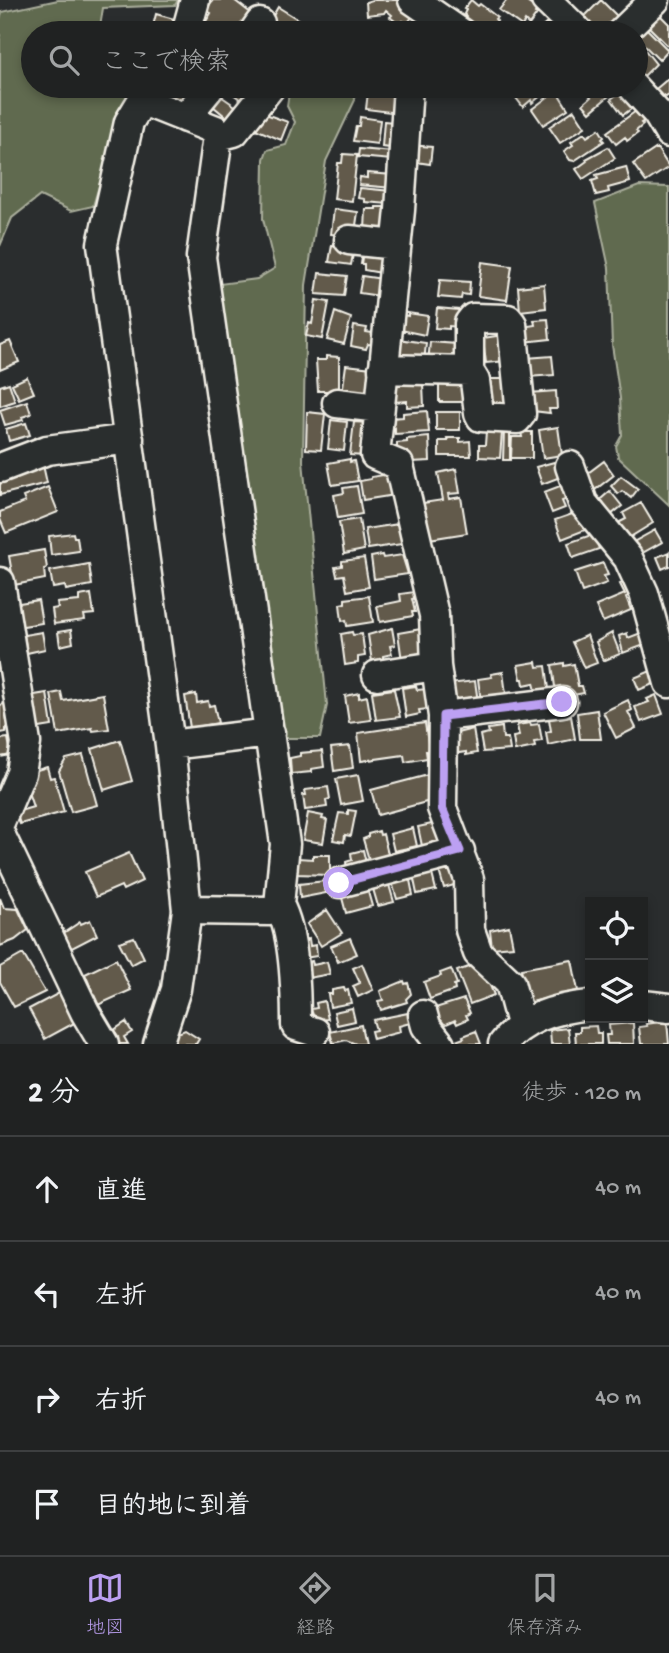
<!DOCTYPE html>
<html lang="ja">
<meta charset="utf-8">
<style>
body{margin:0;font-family:"Gochi Hand","Klee One",sans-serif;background:#2d2f2f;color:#f1f3f6}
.controls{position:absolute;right:21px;bottom:21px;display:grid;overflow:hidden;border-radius:0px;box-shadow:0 4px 10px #0003}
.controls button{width:63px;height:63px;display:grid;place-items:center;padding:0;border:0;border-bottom:2px solid #3d3f40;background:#202222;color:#f1f3f6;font:35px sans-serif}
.stop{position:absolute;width:21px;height:21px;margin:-16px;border:5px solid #bca0f2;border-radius:50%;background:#fff}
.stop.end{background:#bca0f2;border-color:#fff;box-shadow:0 2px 7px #0008}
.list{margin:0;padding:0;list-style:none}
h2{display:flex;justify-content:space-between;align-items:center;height:91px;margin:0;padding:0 28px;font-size:30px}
h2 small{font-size:23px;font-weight:400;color:#a2a4a5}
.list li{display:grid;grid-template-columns:46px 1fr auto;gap:21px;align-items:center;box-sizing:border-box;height:105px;padding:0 28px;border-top:2px solid #3d3f40}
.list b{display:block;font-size:26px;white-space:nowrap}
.list em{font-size:23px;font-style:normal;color:#a2a4a5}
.icon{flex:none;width:38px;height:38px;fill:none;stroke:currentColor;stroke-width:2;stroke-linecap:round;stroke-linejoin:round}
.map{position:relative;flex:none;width:669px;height:1044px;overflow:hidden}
.search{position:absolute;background:#202222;box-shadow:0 4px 10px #0003;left:21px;right:21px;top:21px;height:77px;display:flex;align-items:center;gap:18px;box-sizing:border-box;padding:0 24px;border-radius:38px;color:#a2a4a5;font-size:26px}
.sheet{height:511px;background:#202222}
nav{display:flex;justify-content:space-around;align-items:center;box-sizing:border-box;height:98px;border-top:2px solid #3d3f40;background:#202222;font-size:19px;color:#a2a4a5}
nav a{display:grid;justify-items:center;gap:4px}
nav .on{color:#bca0f2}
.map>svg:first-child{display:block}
</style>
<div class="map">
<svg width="669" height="1044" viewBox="0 0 669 1044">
<rect width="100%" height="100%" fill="#2a2d2e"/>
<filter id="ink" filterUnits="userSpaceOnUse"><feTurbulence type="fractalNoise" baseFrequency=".0143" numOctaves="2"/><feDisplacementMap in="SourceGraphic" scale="14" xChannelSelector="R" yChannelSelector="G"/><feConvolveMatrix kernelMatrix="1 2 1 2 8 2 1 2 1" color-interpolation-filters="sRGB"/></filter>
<g filter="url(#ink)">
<path fill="#606a50" stroke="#aaae9c" stroke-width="2" d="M58,0H178L175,5L103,8L99,33H33V86H133L124,103L93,206L71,211L40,196L12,218L0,246V19L2,12Z
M290,86H354L355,100L326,161L306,285L303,461L327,705L320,738H279L219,284L257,279L275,268L263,219L264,159L267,150L286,145L295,122L287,106Z
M639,186L669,187V505L618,457L616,446L622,435L620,398L612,345L609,268L595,203Z"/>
<path fill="#625a4b" stroke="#f4f1e8" stroke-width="2" d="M213,0H234L252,14L237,33H199L211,13L206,10Z
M372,0H396L414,14L407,24L403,21L400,25L390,17L392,15L386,10L384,13L367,15L366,2Z
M471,0L478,6L480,4L497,17L495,19L497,21L488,33L478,27L476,30L463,20L466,16L464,14L466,10L464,9Z
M507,0H528V3L537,9L535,13L537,14L529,25L525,21L522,26L499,10Z
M601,0L619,18L604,33H596L582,19Z
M278,7L299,20L291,33L270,21Z
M657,12L669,24V47L645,23Z
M156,14L174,19L171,31L153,26Z
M418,21L435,33H409Z
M548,22L559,33H536Z
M644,26L668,50L659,60L636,37Z
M637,40L656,64L640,80L636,75Z
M669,78V95L666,97L664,95L658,100L651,93Z
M165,86H179L193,91L190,100L182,97L180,102L161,94Z
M223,86H247L250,88L241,100Z
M523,86H548L546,88L548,90L532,103L531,100L523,107L513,94Z
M590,86H612L616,90L590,112L583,104L591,97L585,90Z
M623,90L635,106L623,115L611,99Z
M215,92L238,108L230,120L208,102Z
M368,92L401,96L398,113L366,109Z
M553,93L555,95L558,93L568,109L543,125L532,109Z
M574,110L585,127L560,143L549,127Z
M636,111L644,121L641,123L643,125L636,131L638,133L627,141L625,137L616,144L607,132Z
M260,112L288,122L281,140L253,128Z
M360,117L380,120L377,144L353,141L356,126H359Z
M384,121L402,123L400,149L382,147Z
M599,129L604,137L602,139L604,141L574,161L570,160L564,151L573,145L571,142L584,133L587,137Z
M410,145L432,147L430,164L409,161Z
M608,147L615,158L583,179L576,169L587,161L586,159Z
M657,148L669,167L646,182L633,164Z
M359,149L393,152L392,160L358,157Z
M343,154L357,155L352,201L334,199L338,163H342Z
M626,167L630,182L608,188L609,192L596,195L592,181L598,179L596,175Z
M367,173L394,175L393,188L359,185L360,177L367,178Z
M360,188L391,191L389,204L365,202V199L358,198Z
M376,207H392L391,231L365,230L366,209H376Z
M334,209L358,212L355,232L343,235L331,234Z
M332,245L354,249L351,265L329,262Z
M363,251L390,258L387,274L364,270V264H361Z
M482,262L512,266L507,300L478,296Z
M319,273L347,276L344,296L316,294Z
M362,276L383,279L380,296L359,293Z
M440,280L470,282L469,295L462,294L461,299L438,297Z
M544,284L546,308L520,311L518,287Z
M316,300L329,302L322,339L306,336L309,323L312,324Z
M437,308L459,310L458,327L449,326V329L435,328Z
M335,312L351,318L344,344L327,340Z
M408,313L428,316L425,335L396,329L399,314L408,316Z
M548,319L550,339L524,342L522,327L535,325L534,320Z
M354,326L367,328L366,332L379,334L377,345L368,344L366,349L351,346Z
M503,335L506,361L486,363L483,338Z
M398,339L426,343L424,363L395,359Z
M10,341L19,362L0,370V345Z
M430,342L457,344L456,356L428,363Z
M326,356L339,357V391H318L316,360H326Z
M552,356L554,375L528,377L526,358Z
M346,365L372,368L373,384H368L367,394H342Z
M27,377L34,393L19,399L12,384Z
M486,379H507V403L491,402Z
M439,380L463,384V402H439Z
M9,383L15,401L0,406V386Z
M423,384L424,406L407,407V401L393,402L392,385Z
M556,391L557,409H549L550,413L533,411L529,393Z
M27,401L31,414L22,417L23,420L5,425L0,410Z
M427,411L429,432L395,434V428L389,429L391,418L403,417V413Z
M307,412L325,414L321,450L306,449Z
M436,412H460V430H436Z
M331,420L347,422L344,451L328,449Z
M354,422L368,423L364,456L350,455Z
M26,423L30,435L9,441L6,429Z
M558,427L562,455L543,458L539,430Z
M486,431L502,432L500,458L479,457V445H485Z
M504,431H510V460H503Z
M521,432H532V458H511L512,437H522Z
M429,437L430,461L411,462L394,448H397V443L407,442V439Z
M447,438H460V442L470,441L471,456H439V441H448Z
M350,459V462L354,461L358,481L332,485L328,463Z
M604,461L614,475L591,493L580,479Z
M554,462L555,465L558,464L563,476L542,484L536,467Z
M43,465L47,483L0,495V482Z
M456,469L460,493L448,494L449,499L461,497L467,533L429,539L423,503L443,500L438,473Z
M389,474L395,495L363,500L360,481L371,479V477Z
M621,476L638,489L631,498L622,491L618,494L611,486Z
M568,483L573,497L562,501L565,508L552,513L544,492Z
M357,486L362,514L338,518L334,495L344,493L343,488Z
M48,487L58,512L6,533L0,519V512L25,502L23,497Z
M610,491L622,506L606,519L598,508L604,503L601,499Z
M641,503L653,523L627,539L618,523L626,519L623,513Z
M581,511L590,528L562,539L555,520Z
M359,519L364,550L344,554L339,522Z
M399,524L402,544L368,549L365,529Z
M655,530L662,542L637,556L630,544Z
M73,533L74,537H77L79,551L51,555L49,536Z
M594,534L599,549L573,558L568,543Z
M44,550L47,568L44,569L45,579L14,585L9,556Z
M669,552V566L662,569L657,557Z
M382,555L383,558L402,555L408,574L374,579L371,557Z
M364,558L369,587L347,591L344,575L337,576L335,567L342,566V561Z
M603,563L608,575L604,576L607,583L582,592L575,572Z
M89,564L92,585L66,590L65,586L53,588L50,571Z
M631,580L636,593L626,597L631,610L603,622L596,606L625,594L620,584Z
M414,592L416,598L412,599L415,612H412L413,616L380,622L377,606L401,601L400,594Z
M91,594L94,614L84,615L85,620L54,624L52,609L58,608L57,603L79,601V596Z
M369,596L373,622L347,626L346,620L342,621L340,604L345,603V599Z
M38,600L42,623L17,627L13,604Z
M392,628L395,645L390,646L392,654L383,656V660L372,662L368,635Z
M421,629L423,653L415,654L416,659L402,661L398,633Z
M71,630L73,643L60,646L58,632Z
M646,631L650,643L623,653L619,636L627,633L628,638Z
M42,632L45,649L27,653L24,635Z
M352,632L353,635L362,634L365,656L358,657V663L345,665L341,634Z
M612,633L620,654L603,661L596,642Z
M587,635L597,663L584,668L572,642Z
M536,662L537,667L546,666L549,689L536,691L534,683L524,685L523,679H521L518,665Z
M564,663V666L574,664L578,686H582L584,693L568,696L561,691L560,686L555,687L552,665Z
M653,670L658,682L639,690L634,678Z
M503,672L506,694H500V699L481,702L478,679L492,677L491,674Z
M475,681L478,702L453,705L448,684Z
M416,686L417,690L428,689V709L419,710L420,714L406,717L402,688Z
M394,689L400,717L376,720L372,692Z
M61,692L63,701L103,694L109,729L93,731L92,728L58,734L51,694Z
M47,693L52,726L33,729L28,696Z
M359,693V698L367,696L371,720L349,723L345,696Z
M196,694L197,703L208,701L209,706L214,705L218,723L190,728L185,696Z
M656,695L663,714L641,722L635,707L649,702L647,699Z
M628,700L632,710L628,712L636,728L616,738L603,712Z
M8,703L12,726L6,728V732L0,733V705Z
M597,710L601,739H580L577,713Z
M571,716L575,739L548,745L546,732L551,731L549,719Z
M425,723L429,751H426L427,758L405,762L404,755L361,761L358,733Z
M530,723L531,725L539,724L542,741L534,742L535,747L515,751L513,737L519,736L517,725Z
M502,727L503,738H508L510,750L483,752L480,735L489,733L488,729Z
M473,729L477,753L466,755V752L452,754L449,735Z
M8,738L11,755L0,757V739Z
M120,740L132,781L104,790L92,749Z
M350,746L353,768L334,771L331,748Z
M322,751L324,767L311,769V772L291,774L290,758L300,756V753Z
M83,755L97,805L71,812L59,771L66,759Z
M47,767L50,778L54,777L64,812L20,824L16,812L33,807L25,783L27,773Z
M358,775L363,801L341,805L336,779Z
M428,775L432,789L427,791L430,801L378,815L371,790Z
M328,787L330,799L326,800L327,807L305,810L303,795H306L305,790Z
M348,810L356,811L351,836L345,835L344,842L333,840L339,813L348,814Z
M308,813L323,816L322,819L327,820L323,843L303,840Z
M441,822L445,841L422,846L418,827Z
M413,828L417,846L394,851L390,834Z
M379,831L380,835L383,834L389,858L370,863L363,839L368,837V834Z
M363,850L366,863L347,871L346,862L352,860L351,853Z
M129,853L142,881L123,890L121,886L96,897L85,872Z
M313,855H330V875L295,874V863L298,864V858L313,859Z
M448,861L461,883L444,888L437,864Z
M430,866L436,890L417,894L412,870Z
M409,875L413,895L397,899L391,879Z
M387,878L394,902L378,906L371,882Z
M325,881L326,893L300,898L299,884Z
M366,885L372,906L346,913L340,890Z
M0,898L4,908L18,909L28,930L15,940L0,946Z
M327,910L342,933L321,946L307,924Z
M90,920L97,935L70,949L62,934L80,922L81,924Z
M509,926L513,946L492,948L490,930Z
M305,933L306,940L309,939L310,946L316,945L317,956L298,959L294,935Z
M134,937L144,958L131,965L119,942Z
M350,938L357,954L338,962L331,946Z
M23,954L45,992L14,1007L0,982V967Z
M116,959L131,990L98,1005L85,974Z
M572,960L578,991L527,1003L521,969Z
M312,961L313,965L327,962L330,974L308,978L304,963Z
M362,964L373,990L358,997L353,986L360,983L353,968Z
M477,964L482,977L486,976L494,995L470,1004L457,971Z
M451,969L457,984L454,985L455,990L430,999L424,982L441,976L440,973Z
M404,981L405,984L408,983L411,994L406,999L407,1002L381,1010L378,1001L383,1000L380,991Z
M344,988L345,991L348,990L351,1003L330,1007L328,994H332V990Z
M61,992L78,1021L45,1039L29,1009Z
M464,999L470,1013L466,1015L468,1019L457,1024L455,1020L442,1026L432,1009Z
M324,1001L328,1019L311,1022L309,1016L313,1015L311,1009L317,1008L316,1003Z
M352,1008L355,1021L337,1025L334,1012Z
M408,1013L410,1023L399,1026L400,1032L373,1039L371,1031L376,1030L373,1020Z
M667,1021L669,1044H641L639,1027L647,1026L646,1024Z
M126,1022L132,1032L124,1037L128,1044H116L113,1039L118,1036L114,1030Z
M633,1023L634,1044H607L606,1035H610L609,1025Z
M361,1025L365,1044H356L346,1040L333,1043L330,1032Z
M596,1026L597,1033H601V1044H576L575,1032H580V1027Z
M568,1028L570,1044H551L550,1030Z
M185,1030L199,1039L196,1044H166L168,1037Z
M476,1031L481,1044H453V1042L464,1038L463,1036Z"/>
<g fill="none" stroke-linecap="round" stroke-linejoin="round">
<g stroke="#f4f1e8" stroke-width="33">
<path id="minor" d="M413,0L461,33
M546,0L580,33
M186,33L195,0
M253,33L260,23
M621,33L655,0
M151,86L129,122L102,244L170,745L187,910
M408,86L400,210L375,455L399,465L434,615L436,666L443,716L442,808L469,879L470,930L478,953L510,983L521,1024
M632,86L657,113L669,133
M143,101L216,130L218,136L201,257L285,844L279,905L270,911L187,910L176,989L158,1044
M185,118L211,86
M218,136L234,132L271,86
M349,240L396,245
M383,369L469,371V323L473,318L508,319L512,324L521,414L517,419L481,417L479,413L475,381L469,371
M337,403L379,408
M570,466L583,503L628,558L644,593L669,683
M0,468L47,450L129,439
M0,582L26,743L21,773L0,822
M377,675L436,666
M443,716L562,702
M170,745L270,733
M0,834L85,1012L104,1044
M339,883L460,851
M279,905C295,934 296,992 296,1026L315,1032
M643,1005L669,1008
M423,1015L426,1026L440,1044
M503,1044C523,1017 558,1008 590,1005"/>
</g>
<use href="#minor" stroke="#2a2d2e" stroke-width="28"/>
</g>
</g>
<g fill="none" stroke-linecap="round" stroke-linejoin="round" filter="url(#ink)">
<path stroke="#bca0f2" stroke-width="9" d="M339,883L460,851L442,808L443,716L562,702"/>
</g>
</svg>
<div class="controls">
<button><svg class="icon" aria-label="locate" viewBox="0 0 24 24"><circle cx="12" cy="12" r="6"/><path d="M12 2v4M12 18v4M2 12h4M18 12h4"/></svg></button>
<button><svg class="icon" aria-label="layers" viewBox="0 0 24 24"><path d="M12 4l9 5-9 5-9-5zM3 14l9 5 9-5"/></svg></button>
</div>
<div class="stop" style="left:339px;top:883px"></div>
<div class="stop end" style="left:562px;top:702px"></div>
<div class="search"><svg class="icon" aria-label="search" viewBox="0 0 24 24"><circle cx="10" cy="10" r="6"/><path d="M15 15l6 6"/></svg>ここで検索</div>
</div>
<section class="sheet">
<h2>2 分<small>徒歩 · 120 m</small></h2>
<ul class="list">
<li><svg class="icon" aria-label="ahead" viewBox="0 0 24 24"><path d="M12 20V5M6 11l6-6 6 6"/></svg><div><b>直進</b></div><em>40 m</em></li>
<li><svg class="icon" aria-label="left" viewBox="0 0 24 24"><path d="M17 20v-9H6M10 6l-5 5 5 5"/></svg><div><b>左折</b></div><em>40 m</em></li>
<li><svg class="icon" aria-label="right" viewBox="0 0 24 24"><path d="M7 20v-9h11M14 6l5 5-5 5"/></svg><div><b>右折</b></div><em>40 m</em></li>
<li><svg class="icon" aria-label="arrive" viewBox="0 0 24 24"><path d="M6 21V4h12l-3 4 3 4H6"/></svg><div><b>目的地に到着</b></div></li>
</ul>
</section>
<nav>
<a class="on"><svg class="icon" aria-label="map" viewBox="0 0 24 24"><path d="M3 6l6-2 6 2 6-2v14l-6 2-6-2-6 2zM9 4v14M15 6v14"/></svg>地図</a>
<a><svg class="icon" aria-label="directions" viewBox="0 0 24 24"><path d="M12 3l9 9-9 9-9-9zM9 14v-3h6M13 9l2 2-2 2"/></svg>経路</a>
<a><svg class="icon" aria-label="saved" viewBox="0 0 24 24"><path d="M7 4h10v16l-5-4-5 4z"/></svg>保存済み</a>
</nav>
